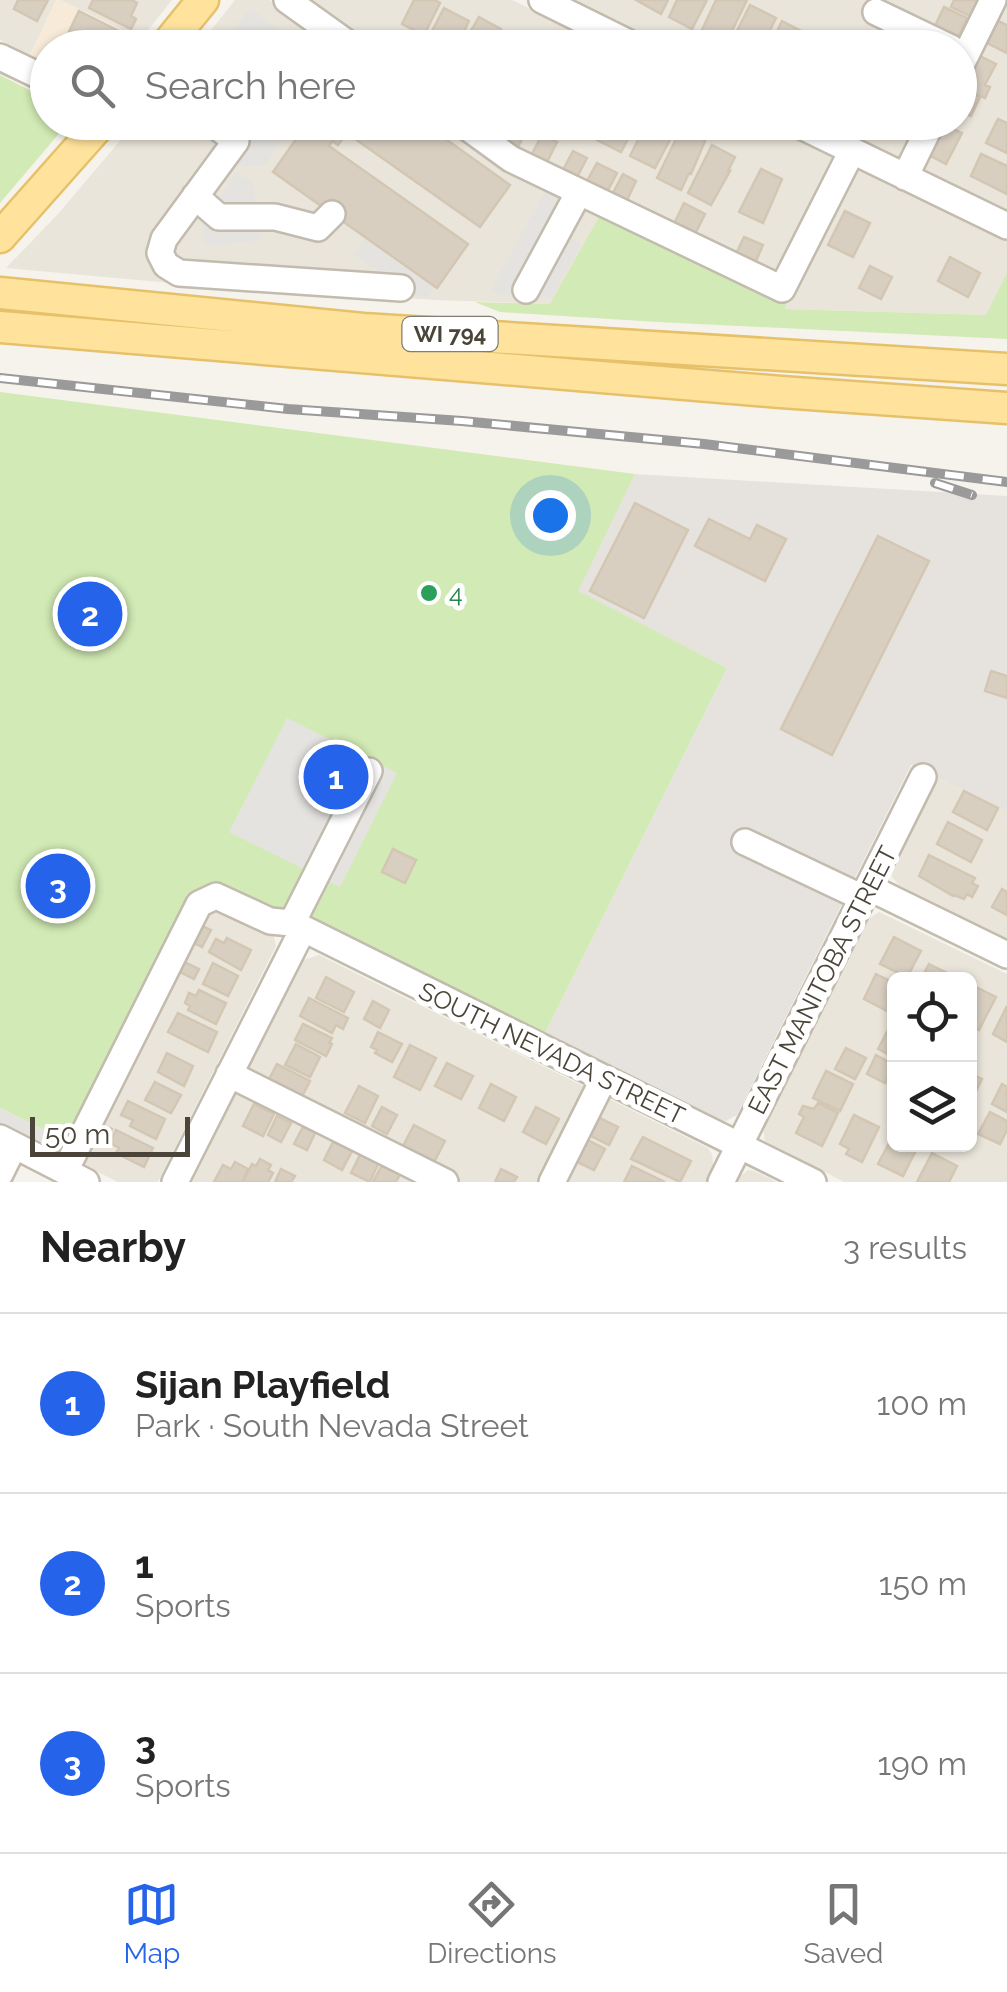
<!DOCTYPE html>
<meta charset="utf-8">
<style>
body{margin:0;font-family:Raleway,sans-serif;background:#f6f6f6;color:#222}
.controls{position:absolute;right:30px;bottom:30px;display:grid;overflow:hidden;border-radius:15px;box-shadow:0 2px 8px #0004}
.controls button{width:90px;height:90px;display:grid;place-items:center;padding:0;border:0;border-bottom:2px solid #e0e0e0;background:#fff;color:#222;font:50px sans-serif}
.scale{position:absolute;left:30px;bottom:25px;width:160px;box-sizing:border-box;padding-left:10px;border:5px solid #4b4439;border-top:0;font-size:28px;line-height:35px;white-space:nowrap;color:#4b4439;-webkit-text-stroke:8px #fff;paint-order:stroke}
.you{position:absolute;left:550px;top:515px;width:35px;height:35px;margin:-25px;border:8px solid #fff;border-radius:50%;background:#1a73e8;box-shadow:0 0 0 15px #1a73e833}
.badge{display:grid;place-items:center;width:65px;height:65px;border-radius:50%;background:#2563eb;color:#fff;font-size:32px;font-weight:700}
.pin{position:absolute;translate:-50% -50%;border:5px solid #fff;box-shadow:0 2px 10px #0006}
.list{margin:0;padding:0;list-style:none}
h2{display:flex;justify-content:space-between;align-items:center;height:130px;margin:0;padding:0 40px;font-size:42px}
h2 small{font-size:32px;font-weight:400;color:#767676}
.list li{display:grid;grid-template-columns:65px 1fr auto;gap:30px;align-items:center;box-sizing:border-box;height:180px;padding:0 40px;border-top:2px solid #e0e0e0}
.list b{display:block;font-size:38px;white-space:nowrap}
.list p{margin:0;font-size:32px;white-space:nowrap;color:#767676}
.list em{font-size:32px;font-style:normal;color:#767676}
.icon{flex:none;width:55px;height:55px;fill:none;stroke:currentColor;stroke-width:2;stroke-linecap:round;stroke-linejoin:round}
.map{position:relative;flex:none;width:1007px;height:1182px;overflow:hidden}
.search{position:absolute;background:#fff;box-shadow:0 2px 8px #0004;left:30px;right:30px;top:30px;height:110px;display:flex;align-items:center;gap:25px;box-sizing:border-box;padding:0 35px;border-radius:55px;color:#767676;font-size:38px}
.sheet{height:670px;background:#fff}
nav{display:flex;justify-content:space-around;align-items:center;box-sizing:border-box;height:140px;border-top:2px solid #e0e0e0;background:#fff;font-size:28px;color:#767676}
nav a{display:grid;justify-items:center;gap:5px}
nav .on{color:#2563eb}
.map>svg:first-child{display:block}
</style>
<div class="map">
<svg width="1007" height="1182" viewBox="0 0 1007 1182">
<rect width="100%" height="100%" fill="#f6f3ec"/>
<path fill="#eae5da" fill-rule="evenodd" d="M0,0H56L30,55L0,40Z
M60,0H172L141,39Z
M235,0H270L337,47L197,48Z
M302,0H512L610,47H369Z
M571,0H985L962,45L933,48L667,47Z
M1000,0H1007V213L918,171L939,123L960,122V81Z
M135,123H441L507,170L600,215L551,304L435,300L182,284L6,268L58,214Z
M474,123H764L835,157L833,169L780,273L773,276L515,152Z
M819,123H924L899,162Z
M857,168L1007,240V273L987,315L784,309L849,178Z
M938,778L1007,811V939L899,885L892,877V870Z
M219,905L273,933L276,946L158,1182H118L78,1162L205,909Z
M879,912L1007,974V1182H844L765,1141L763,1128L867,920ZM894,979H970V1144H894Z
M319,955L708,1148L712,1154L713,1164L738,1178L748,1170L754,1171L777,1182H192L303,960Z"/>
<path fill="#f7ead8" d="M56,0H60L141,39L134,47L48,48L47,63L30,55Z"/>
<path fill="#e6e2dd" d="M635,474L1007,496V811L911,765L737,1115L726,1121L719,1120L545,1033L727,668L577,591Z"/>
<path fill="#d2eab5" d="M0,75L47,99L48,122L68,123L0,203Z
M600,215L756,290L787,302L785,309L986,315L1007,273V339L657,322L500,312L475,302L550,304Z
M0,392L635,474L578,591L727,668L545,1033L286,907L274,915L216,886L191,895L62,1153L58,1152L50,1133L0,1108Z"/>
<path fill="#e5e3e0" d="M250,8L302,47H220Z
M181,123H295L264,166H241Z
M236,172L253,182L261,240L204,246L203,222Z
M546,189L576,204L562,233L582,244L552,298L499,295L491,290Z
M365,239L434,287L427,298H417L354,255Z
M287,718L397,773L340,887L229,832Z
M0,1108L50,1133L53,1153L0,1127Z"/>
<path fill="#d8cfc1" stroke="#d3c7b4" stroke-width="2.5" d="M18,0H48L37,21L14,9Z
M93,0H132L137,3L131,16L136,19L131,29L89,8Z
M414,0H435L440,3L424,35L402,24Z
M636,0H668L661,14Z
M677,0H707L692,29L669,17Z
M716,0H747L725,45L701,32Z
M954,0H980L972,17L951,7Z
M750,5L776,18L761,48H733L734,42L732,41Z
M944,7L967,18L957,39L934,28Z
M444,8L469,21L456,48H439L427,41Z
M79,11L131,37L138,40L132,48H61Z
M479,17L501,29L494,48H461Z
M996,20L1007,25V53L985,42Z
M782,21L807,34L800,48H769Z
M815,35L839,47V48H808Z
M976,54L996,64L985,85L990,87L985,98L961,86Z
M961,87L980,97L971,116L960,111Z
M998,119L1007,123V153L986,143Z
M308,122H422L510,185L480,227L341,129L338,134L343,138L338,145L332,141L329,146L468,244L437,288L273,172Z
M502,122H530L518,147L495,136Z
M569,122H599L592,136L568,124Z
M606,122H637L621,152L597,140Z
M647,122H667L673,126L671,130L674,132L655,168L630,156Z
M893,122H923L916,138L892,126Z
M943,124L962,133L946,164L927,154Z
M681,129L705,141L691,174L689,173L681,190L657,178Z
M542,135L557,142L547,162L532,154Z
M712,145L735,157L728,171H730L711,205L688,193Z
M573,151L587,158L577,177L563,170Z
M981,154L1007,166V194L971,176Z
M597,163L617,173L607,192L587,181Z
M761,169L782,179L763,223L739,212Z
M623,174L636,181L626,202L612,195Z
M684,203L705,214L695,234L674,224Z
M845,211L870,223L853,257L828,245Z
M744,237L763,245L755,263L736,254Z
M950,257L980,273L968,297L938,281Z
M870,266L892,277L881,299L859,288Z
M635,503L688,530L644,618L590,591Z
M709,519L750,539L757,525L786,539L765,581L695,546Z
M878,536L929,561L832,755L781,729Z
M991,671L1007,676V698L985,691Z
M964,791L998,808L987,830L953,812Z
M948,822L982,840L971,862L937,844Z
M393,849L416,860L405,883L382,872Z
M929,855L975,878L972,883L978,886L972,897L967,894L964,899L954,895L953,896L919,876Z
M1002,889L1007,892V915L992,907Z
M200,925L211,930L202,947L192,942Z
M894,937L921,951L907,977L880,964Z
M227,938L251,950L241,970L209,952L216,939L224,943Z
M182,961L199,969L194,979L178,971Z
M213,963L238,976L228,996L203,984Z
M929,964L957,978L956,979H921Z
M876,974L894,983V1001L889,1012L864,999Z
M326,977L354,992L344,1012L316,998Z
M970,984L996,997L979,1030L970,1025Z
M199,990L226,1003L216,1024L188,1010L190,1006L185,1003L189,993L196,996Z
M309,998L348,1018L343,1029L336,1025L332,1033L300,1016Z
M373,1001L389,1010L380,1028L364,1019Z
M1007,1006V1042L993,1034Z
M178,1013L217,1032L208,1052L168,1032Z
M303,1024L332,1038L329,1043L332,1044L326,1056L295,1040Z
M889,1028L894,1031V1057L878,1049Z
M378,1032L402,1044L392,1062L375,1053L377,1050L371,1047Z
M296,1044L320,1057L310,1077L285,1065Z
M410,1045L436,1058L420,1090L394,1077Z
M846,1048L866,1058L855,1079L835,1069Z
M167,1053L193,1066L184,1086L158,1072Z
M876,1055L894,1065L885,1083L867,1074Z
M447,1063L473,1076L461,1099L435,1086Z
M277,1064L310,1081L300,1100L267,1083Z
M826,1071L853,1084L840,1111L813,1098Z
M970,1073L982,1079L973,1097L970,1096Z
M155,1082L181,1095L171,1113L145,1100Z
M491,1084L516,1097L504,1121L479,1108Z
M1002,1084L1007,1087V1112L992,1104Z
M359,1086L378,1096L365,1123L345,1113Z
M128,1101L165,1119L156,1139L130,1126L133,1120L121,1115Z
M818,1103L838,1113L822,1146L796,1133L804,1117L799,1114L803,1106L814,1109Z
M254,1104L274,1114L263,1136L243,1126Z
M382,1107L397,1115L387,1134L372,1126Z
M536,1107L559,1119L546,1144L523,1132Z
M990,1112L1007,1121V1130L1000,1144L978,1134Z
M854,1115L879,1127L862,1162L846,1154L849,1149L840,1144Z
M277,1116L291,1123L281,1142L268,1135Z
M596,1116L618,1127L609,1145L587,1134Z
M100,1123L112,1129L103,1146L92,1140Z
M414,1125L445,1141L434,1162L403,1146Z
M303,1127L315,1133L307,1150L294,1144Z
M116,1130L153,1148L144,1167L116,1153L119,1148L112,1144L113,1142L111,1140Z
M894,1134V1144L918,1146L903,1176L878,1164Z
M643,1137L691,1161L680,1182L631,1159Z
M586,1139L605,1149L594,1170L575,1161Z
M333,1142L352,1151L342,1170L324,1160Z
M361,1153L379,1162L370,1182L351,1173Z
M932,1153L957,1166L949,1182H917Z
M260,1159L271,1165L268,1170L273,1173L268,1182H243L252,1164L256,1166Z
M235,1162L248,1169L242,1182H214L223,1165L231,1169Z
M382,1165L400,1174L396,1182H373Z
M632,1166L665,1182H624Z
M281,1169L295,1176L291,1182H275Z
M501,1169L517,1177L514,1182H495Z"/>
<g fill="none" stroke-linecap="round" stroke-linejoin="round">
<g stroke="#c2bbae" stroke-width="30">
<path id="minor" d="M287,0L354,48
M542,0L639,48
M876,12L951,48
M0,57L48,80
M960,67L993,0
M211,122L236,141L164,239L160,253L166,265L179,273L401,288
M460,122L511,159L782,289L852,151
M793,122L1007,226
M905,177L932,122
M195,196L219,217H275L318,228L332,214
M526,290L579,192
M745,842L863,898
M868,887L1007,955
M292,923L369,771
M229,1074L445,1182
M0,1138L86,1182
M65,1171L199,904L216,896L270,921L292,923L813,1182
M0,1174L14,1146
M175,1182L303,929
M552,1182L604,1078
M721,1182L923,777"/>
</g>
<g stroke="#e6c16a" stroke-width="35">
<path id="major" d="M164,48L203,0
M0,237L102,122
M0,293L363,329L1007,369
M0,327L781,392L1007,408"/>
</g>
<use href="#minor" stroke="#fff" stroke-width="25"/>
<use href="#major" stroke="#ffe39c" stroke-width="30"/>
<g stroke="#9a9a9a" stroke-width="10">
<path id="rail" d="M0,378L288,409L462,421L704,444L1007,482
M935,483L972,495"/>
</g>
<use href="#rail" stroke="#fff" stroke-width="6" stroke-dasharray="19" stroke-linecap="butt"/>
</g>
<circle fill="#2e9e5b" stroke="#fff" stroke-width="4" cx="429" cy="593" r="10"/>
<g text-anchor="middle" stroke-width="10" stroke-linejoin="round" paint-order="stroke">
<rect fill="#fff" stroke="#817c74" stroke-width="2.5" x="402.5" y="317" width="95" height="34" rx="8"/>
<g font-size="22" font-weight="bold" fill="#4b4439">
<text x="450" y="342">WI 794</text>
</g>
<g font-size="25" fill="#27864d" stroke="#fff" text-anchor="start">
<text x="449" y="602">4</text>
</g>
<g font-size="25" fill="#4b4439" stroke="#fff">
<text transform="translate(822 980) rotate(-63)" y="9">EAST MANITOBA STREET</text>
<text transform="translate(552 1053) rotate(26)" y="9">SOUTH NEVADA STREET</text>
</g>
</g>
</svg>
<div class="controls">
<button><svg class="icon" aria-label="locate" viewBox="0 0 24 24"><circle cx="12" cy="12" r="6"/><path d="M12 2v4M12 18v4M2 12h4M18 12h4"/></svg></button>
<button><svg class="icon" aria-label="layers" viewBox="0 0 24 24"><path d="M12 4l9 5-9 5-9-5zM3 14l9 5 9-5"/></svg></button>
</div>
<div class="scale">50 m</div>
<div class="you"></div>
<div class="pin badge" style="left:336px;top:777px">1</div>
<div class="pin badge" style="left:90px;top:614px">2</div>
<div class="pin badge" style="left:58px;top:886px">3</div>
<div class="search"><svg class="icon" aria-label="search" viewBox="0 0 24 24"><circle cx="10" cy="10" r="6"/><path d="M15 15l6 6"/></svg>Search here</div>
</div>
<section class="sheet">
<h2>Nearby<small>3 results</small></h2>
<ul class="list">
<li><span class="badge">1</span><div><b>Sijan Playfield</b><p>Park · South Nevada Street</p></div><em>100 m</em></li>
<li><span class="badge">2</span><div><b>1</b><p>Sports</p></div><em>150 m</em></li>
<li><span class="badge">3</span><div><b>3</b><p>Sports</p></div><em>190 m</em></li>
</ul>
</section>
<nav>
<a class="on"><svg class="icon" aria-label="map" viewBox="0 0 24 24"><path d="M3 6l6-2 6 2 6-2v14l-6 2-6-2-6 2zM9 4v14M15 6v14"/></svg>Map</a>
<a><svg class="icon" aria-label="directions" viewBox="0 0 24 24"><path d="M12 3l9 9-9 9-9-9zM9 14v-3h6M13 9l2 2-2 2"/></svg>Directions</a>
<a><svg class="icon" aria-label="saved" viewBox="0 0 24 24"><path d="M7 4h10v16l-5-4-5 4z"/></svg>Saved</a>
</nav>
